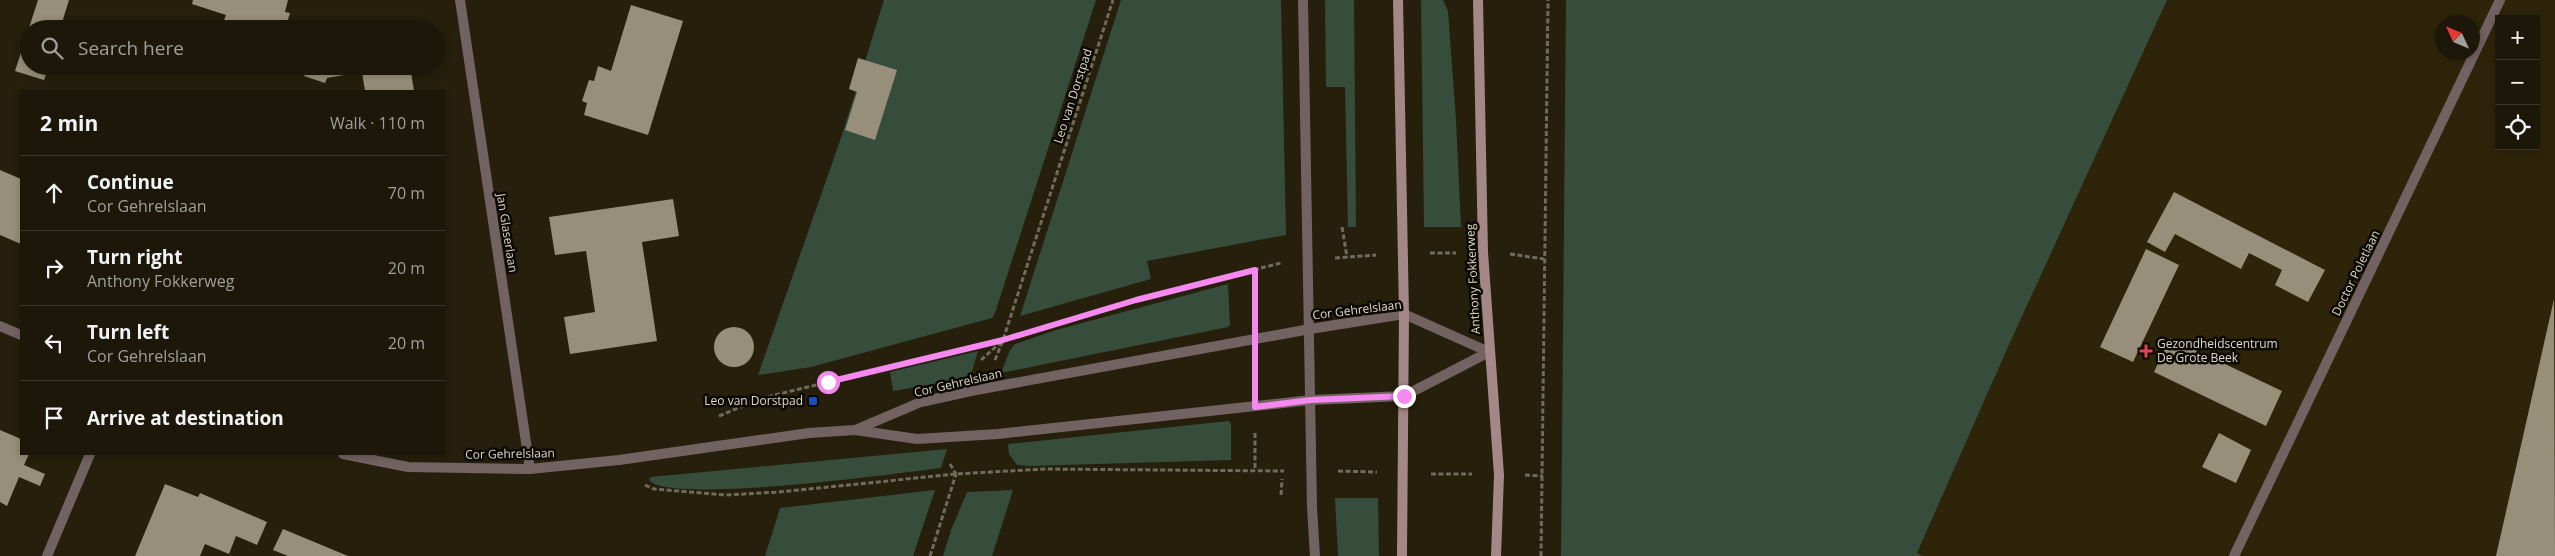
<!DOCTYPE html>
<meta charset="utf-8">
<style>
body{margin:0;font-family:"Open Sans",sans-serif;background:#292417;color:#f1f3f6}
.controls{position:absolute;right:15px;top:15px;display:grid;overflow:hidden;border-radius:0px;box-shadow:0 2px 8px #0003}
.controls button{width:45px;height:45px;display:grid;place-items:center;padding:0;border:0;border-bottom:1px solid #3a362a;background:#1c1709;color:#f1f3f6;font:25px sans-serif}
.compass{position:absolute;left:2435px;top:15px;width:45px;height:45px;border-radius:50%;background:#1c1709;box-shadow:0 2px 8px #0003;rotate:314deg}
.stop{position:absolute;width:15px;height:15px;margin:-11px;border:4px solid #f589ef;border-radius:50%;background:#fff}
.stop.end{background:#f589ef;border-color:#fff;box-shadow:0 1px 5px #0008}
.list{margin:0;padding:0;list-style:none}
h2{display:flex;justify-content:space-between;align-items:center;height:65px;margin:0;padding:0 20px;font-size:21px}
h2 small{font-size:16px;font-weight:400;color:#a09f9c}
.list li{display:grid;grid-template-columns:32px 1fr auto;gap:15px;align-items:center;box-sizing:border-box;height:75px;padding:0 20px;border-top:1px solid #3a362a}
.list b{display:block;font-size:19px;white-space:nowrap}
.list p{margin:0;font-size:16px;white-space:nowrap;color:#a09f9c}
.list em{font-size:16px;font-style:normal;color:#a09f9c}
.icon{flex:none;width:28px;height:28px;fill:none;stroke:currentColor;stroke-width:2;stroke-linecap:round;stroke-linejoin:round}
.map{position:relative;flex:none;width:2555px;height:556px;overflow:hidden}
.search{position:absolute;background:#1c1709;box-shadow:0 2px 8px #0003;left:20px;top:20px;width:425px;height:55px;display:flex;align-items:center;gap:12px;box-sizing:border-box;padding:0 18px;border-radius:28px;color:#a09f9c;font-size:19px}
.panel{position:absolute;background:#1c1709;box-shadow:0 2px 8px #0003;left:20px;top:90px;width:425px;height:365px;border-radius:0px}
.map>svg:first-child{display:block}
</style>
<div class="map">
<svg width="2555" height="556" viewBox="0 0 2555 556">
<rect width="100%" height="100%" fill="#251f0c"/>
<path fill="#2d2409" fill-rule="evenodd" d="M1672,0H2555V556H1774ZM2499,19H2536V146H2499ZM2442,22H2472V52H2442Z"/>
<path fill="#364d3c" d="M884,0H1096L995,313L992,318L811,367L758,375L842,135Z
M1121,0H1281L1286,235L1147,261L1151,279L1020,316Z
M1325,0H1354L1356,227H1348L1345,87H1326Z
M1421,0H1443L1448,11L1456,120L1461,227H1424Z
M1566,0H2167L2007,349L1917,553L1922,556H1561Z
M1228,284L1230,325L1228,327L1001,373L1010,350L1015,344L1056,330Z
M978,351L970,378L893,391L890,372Z
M1229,421L1231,424V460L1029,466L1017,465L1009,454L1008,444Z
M947,449L941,468C900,473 669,505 649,480L651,477Z
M935,490L913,556H765L780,508Z
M1013,490L992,556H943L951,530L967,492Z
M1335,498H1378L1379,556H1338Z"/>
<path fill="#978f79" d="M38,0H69L60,29H29V66H49L44,80L15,71Z
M193,0H288L285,12L290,13L285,29H241L223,23L226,15L192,4Z
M631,5L683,21L648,135L584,115L587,103L582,101L589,80L594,81L598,66L611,71Z
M858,58L897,70L875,140L845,130L857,92L849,89Z
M410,66L414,91H365L362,72L327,78L325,83L304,76L307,66Z
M0,170L21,179V244L0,235Z
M2174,192L2325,270L2308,302L2275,285L2282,270L2249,253L2241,269L2175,234L2165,252L2147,242Z
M673,199L679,236L642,242L657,341L570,354L564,317L595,312L586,251L555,255L549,217Z
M2146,249L2179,265L2133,362L2100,347Z
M2554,299L2555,556H2496Z
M714 347a20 20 0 1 1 40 0a20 20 0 1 1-40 0Z
M2170,338L2282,391L2266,426L2154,372Z
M0,430L21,439V454H29L24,465L45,474L40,486L19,477L7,506L0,502Z
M2219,433L2251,450L2236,483L2202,467Z
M165,484L198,497L200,493L267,522L257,545L236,536L229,554L205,544L200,556H135Z
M283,529L348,556H288L273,550Z"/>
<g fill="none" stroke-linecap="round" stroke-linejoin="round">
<path stroke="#716b5c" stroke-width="3" stroke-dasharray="5 2.5" stroke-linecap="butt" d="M1342,227L1347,257
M1430,253H1456
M1510,254L1544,259
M1335,258L1376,255
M1254,312L1255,270
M981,360L1000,343
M995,360L1003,340L1113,0
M1255,366V380
M719,416L762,398L1003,340L1135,300L1281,263
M1255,433V470
M950,464L956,474
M1338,471L1377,472
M1431,474H1472
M1525,475L1543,476
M645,485L654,489L726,495L779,492L956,474L1045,469L1284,471
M1281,495L1282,479
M930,556L956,474
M1541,556L1548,0"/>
<path stroke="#736262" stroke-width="10" d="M1303,0L1312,507L1315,556
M2234,556L2500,0"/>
<path stroke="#736262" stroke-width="10" d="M460,0L530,469
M47,556L90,454"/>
<path stroke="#736262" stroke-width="10" d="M0,326L21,335
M343,454L408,467L530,469L619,460L809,433L855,430L917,439L998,434L1311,400L1404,396L1489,352L1404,314L1310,329L971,391L921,402L855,430"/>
<path stroke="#a48888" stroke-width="10" d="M1398,0L1404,314L1402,556
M1478,0L1483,252L1499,475L1496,556"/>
</g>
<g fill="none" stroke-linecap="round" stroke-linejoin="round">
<path stroke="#f589ef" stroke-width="6" d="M828,382L1003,340L1136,300L1255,270V407L1311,400L1404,396"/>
</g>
<path fill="#e0444e" stroke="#0c0903" stroke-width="2" d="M2143.5 343.5h5v5h5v5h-5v5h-5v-5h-5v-5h5z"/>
<rect fill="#1a4fb4" stroke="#0c0903" stroke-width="2" x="808" y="396" width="10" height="10" rx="2.5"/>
<g text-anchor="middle" stroke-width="5" stroke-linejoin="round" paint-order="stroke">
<g font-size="12" fill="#ded9ce" stroke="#0c0903">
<text transform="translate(1073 96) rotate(-72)" y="4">Leo van Dorstpad</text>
<text transform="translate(507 233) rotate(81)" y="4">Jan Glaserlaan</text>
<text transform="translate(2356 273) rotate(-64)" y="4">Doctor Poletlaan</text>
<text transform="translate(1473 279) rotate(-93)" y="4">Anthony Fokkerweg</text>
<text transform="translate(1357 310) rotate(-7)" y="4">Cor Gehrelslaan</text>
<text transform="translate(958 383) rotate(-13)" y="4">Cor Gehrelslaan</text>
<text transform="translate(510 454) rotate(-1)" y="4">Cor Gehrelslaan</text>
</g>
<g font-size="12" fill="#ded9ce" stroke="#0c0903" text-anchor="start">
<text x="2157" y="348">Gezondheidscentrum<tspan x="2157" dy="14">De Grote Beek</tspan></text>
<text x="803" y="405" text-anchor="end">Leo van Dorstpad</text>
</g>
</g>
</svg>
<div class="controls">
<button>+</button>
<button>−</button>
<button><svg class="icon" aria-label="locate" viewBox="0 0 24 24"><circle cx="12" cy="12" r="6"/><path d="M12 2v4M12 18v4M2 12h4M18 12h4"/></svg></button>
</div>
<svg class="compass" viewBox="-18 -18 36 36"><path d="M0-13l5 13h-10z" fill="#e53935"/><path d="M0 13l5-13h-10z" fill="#a09f9c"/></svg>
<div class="stop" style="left:828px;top:382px"></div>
<div class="stop end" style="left:1404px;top:396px"></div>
<div class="search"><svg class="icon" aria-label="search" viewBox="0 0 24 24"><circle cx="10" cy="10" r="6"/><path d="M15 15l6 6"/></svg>Search here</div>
<section class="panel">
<h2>2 min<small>Walk · 110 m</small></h2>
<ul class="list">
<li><svg class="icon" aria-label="ahead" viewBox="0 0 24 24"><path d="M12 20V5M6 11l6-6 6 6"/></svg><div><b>Continue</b><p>Cor Gehrelslaan</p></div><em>70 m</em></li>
<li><svg class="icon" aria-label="right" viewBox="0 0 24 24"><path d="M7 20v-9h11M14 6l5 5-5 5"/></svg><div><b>Turn right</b><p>Anthony Fokkerweg</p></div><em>20 m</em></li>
<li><svg class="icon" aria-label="left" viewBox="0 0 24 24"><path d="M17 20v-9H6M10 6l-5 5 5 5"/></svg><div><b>Turn left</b><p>Cor Gehrelslaan</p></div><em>20 m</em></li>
<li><svg class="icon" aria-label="arrive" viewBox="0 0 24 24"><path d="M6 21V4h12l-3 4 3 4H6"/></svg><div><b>Arrive at destination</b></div></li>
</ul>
</section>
</div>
